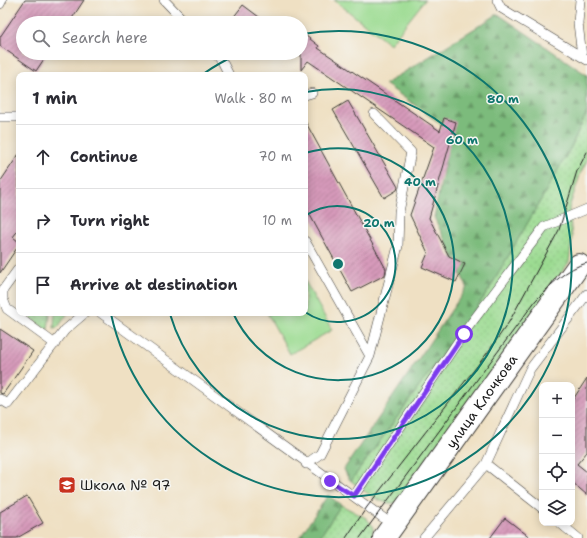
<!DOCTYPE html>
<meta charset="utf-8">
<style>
body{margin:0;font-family:"Shantell Sans",sans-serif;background:#f7f7f7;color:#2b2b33}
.controls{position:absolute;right:12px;bottom:12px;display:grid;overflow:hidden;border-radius:8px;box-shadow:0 2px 10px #0003}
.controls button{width:36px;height:36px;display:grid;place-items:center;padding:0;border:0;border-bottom:1px solid #e1e1e2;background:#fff;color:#2b2b33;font:20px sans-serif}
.stop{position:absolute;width:12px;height:12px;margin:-9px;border:3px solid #7c3aed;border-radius:50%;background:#fff}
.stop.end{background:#7c3aed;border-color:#fff;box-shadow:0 1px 4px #0008}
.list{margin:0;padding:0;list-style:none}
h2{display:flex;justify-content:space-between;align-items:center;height:52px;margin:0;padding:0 16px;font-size:17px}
h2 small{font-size:13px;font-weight:400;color:#7c7c81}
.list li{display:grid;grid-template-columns:26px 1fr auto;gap:12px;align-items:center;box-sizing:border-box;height:64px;padding:0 16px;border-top:1px solid #e1e1e2}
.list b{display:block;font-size:15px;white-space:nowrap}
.list em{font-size:13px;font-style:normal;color:#7c7c81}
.icon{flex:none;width:22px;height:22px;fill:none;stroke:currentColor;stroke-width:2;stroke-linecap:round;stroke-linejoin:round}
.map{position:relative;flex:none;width:587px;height:538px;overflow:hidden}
.search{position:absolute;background:#fff;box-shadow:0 2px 10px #0003;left:16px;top:16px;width:292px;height:44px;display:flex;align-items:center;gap:10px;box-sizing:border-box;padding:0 14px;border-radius:22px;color:#7c7c81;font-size:15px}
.panel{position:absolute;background:#fff;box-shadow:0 2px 10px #0003;left:16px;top:72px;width:292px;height:244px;border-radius:8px}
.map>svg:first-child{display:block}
</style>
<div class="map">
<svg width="587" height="538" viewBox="0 0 587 538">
<defs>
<pattern id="grass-dots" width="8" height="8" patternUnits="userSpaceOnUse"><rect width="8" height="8" fill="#9bdb91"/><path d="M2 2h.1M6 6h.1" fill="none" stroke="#85bb7c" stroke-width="1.8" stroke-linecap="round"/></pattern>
<pattern id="forest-firs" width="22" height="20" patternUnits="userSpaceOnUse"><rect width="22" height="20" fill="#7cbb7b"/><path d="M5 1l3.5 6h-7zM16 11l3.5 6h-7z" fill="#659764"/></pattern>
<pattern id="building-hatch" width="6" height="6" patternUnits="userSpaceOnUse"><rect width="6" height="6" fill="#d69aba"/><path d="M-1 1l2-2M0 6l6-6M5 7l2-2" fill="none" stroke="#ad7d96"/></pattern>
</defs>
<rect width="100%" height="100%" fill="#f6f6f2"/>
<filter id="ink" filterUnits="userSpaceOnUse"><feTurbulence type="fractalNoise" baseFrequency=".025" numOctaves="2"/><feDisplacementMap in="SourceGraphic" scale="8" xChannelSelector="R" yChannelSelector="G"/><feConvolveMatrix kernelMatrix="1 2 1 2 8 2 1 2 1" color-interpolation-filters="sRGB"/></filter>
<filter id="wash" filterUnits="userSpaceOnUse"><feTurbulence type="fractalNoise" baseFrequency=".012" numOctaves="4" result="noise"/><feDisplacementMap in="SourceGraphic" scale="16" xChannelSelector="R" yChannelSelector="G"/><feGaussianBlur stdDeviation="0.9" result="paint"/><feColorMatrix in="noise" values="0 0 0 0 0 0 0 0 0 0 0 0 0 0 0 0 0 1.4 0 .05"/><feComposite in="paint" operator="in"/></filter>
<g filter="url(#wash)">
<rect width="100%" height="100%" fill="#efe0c3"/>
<path fill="url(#grass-dots)" stroke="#5c7c56" d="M587,112V160L581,172L569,208L572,237L569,262L414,482L395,503C379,505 364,490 351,481L487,293L571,147Z
M25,313H50L48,329H45Z
M55,313H68L58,327L54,328Z
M341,505L366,518L373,526V535L371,538H319Z"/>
<path fill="url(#forest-firs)" stroke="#4c6c4c" d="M498,14L587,75V112L571,147L530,219L487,293L351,481L347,476L344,469L467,287L434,217L451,131L385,84Z
M328,495L341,505L319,538H299Z"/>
<path fill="#9bdb91" stroke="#5c7c56" d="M334,0H425L390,44Z
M305,281L332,330L290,354L267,313H305Z"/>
<g id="blocks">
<path fill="url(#building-hatch)" d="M25,0H84L69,23H23V53H48L36,71L0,46V37Z
M243,5L267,23H229Z
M301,32L319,46L318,48L440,131L444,118L456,122L429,218L449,256L465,264L456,282L422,267L428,253L410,215L434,147L308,61L301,70Z
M348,101L398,187L397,190L384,198L333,110Z
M305,121L386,269L385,275L352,292L305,206Z
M19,154V229L13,237L19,242V245L0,273V182Z
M0,329L33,351L3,394L0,393Z
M587,378V452L577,464L587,472V495L572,482V401Z
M27,496L43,523L17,538H0V512Z
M505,518L531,538H490Z"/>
</g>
</g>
<g filter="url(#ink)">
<use href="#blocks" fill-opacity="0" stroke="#3c3935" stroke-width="1"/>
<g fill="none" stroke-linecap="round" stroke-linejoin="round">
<g stroke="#3c3935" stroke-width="10">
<path id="service" d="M164,0L186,23
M497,0L501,8L587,60
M580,0L578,23L582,56
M0,4L2,0
M215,53L222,61L229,75
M305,95L312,93
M0,117H19
M305,241L370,356L320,454L306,464
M19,268L3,290V299L7,309L55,344
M101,313L393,525
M370,356L398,246L399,212L411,152L374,114
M0,399L8,404L65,330L85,313
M486,464L542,508
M354,496L463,334L544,227L587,209
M560,523L578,538
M424,538L486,464L530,369L587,294"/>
</g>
<g stroke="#3c3935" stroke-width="24">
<g id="tertiary">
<path id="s1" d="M384,538L579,265"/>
</g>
</g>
<use href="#service" stroke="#fff" stroke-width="9"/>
<use href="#tertiary" stroke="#fff" stroke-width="22"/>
<path stroke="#1c1c1c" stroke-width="1" d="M346,538L367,507L488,352L509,322L559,230L577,171L587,152
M360,538L536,300C551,285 566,268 587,263"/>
</g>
</g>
<g fill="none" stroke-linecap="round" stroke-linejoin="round" filter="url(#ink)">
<path stroke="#7c3aed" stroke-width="5" d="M330,481L354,496L464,334"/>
</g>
<g fill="none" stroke="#0f766e" stroke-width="2">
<path d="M305 216A58 58 0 1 1 305 312"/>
<path d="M305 153A116 116 0 1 1 233 313"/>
<path d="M306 92A175 175 0 1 1 170 314"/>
<path d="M203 74A233 233 0 0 1 238 54M302 34A233 233 0 1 1 111 314"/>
</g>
<defs>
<g id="school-square" transform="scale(0.9)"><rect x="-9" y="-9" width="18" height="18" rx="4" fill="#c8321e" stroke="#f6f6f2"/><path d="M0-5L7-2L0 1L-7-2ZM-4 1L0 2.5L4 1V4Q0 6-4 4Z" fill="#fff"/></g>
</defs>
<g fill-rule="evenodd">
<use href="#school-square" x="67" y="485"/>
</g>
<g text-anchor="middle" stroke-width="3" stroke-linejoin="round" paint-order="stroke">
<g font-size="14" fill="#1c1c1c" stroke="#f6f6f2">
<text dy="5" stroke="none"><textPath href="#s1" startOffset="168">улица Клочкова</textPath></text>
</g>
<g font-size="14" fill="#1c1c1c" stroke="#f6f6f2" text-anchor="start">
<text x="80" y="490">Школа № 97</text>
</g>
</g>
<circle cx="338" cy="264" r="6" fill="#0f766e" stroke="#f6f6f2" stroke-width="2"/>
<g font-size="12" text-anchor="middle" font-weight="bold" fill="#0f766e" stroke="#f6f6f2" stroke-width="3" stroke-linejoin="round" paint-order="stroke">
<text x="503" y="103">80 m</text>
<text x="462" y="144">60 m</text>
<text x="420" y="186">40 m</text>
<text x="379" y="227">20 m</text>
</g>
</svg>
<div class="controls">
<button>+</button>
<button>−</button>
<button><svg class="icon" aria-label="locate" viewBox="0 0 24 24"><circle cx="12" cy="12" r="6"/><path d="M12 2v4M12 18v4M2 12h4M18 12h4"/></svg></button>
<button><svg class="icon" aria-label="layers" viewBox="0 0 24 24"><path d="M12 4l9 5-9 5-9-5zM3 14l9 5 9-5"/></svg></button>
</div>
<div class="stop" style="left:464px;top:334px"></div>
<div class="stop end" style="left:330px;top:481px"></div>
<div class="search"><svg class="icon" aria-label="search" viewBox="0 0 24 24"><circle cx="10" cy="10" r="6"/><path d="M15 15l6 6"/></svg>Search here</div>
<section class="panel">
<h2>1 min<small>Walk · 80 m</small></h2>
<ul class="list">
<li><svg class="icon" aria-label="ahead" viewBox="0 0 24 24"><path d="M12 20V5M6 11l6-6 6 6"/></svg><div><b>Continue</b></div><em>70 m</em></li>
<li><svg class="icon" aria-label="right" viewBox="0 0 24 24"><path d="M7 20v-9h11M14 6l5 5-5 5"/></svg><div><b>Turn right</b></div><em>10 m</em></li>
<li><svg class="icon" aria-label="arrive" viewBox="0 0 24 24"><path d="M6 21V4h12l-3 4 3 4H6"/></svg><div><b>Arrive at destination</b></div></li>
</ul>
</section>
</div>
